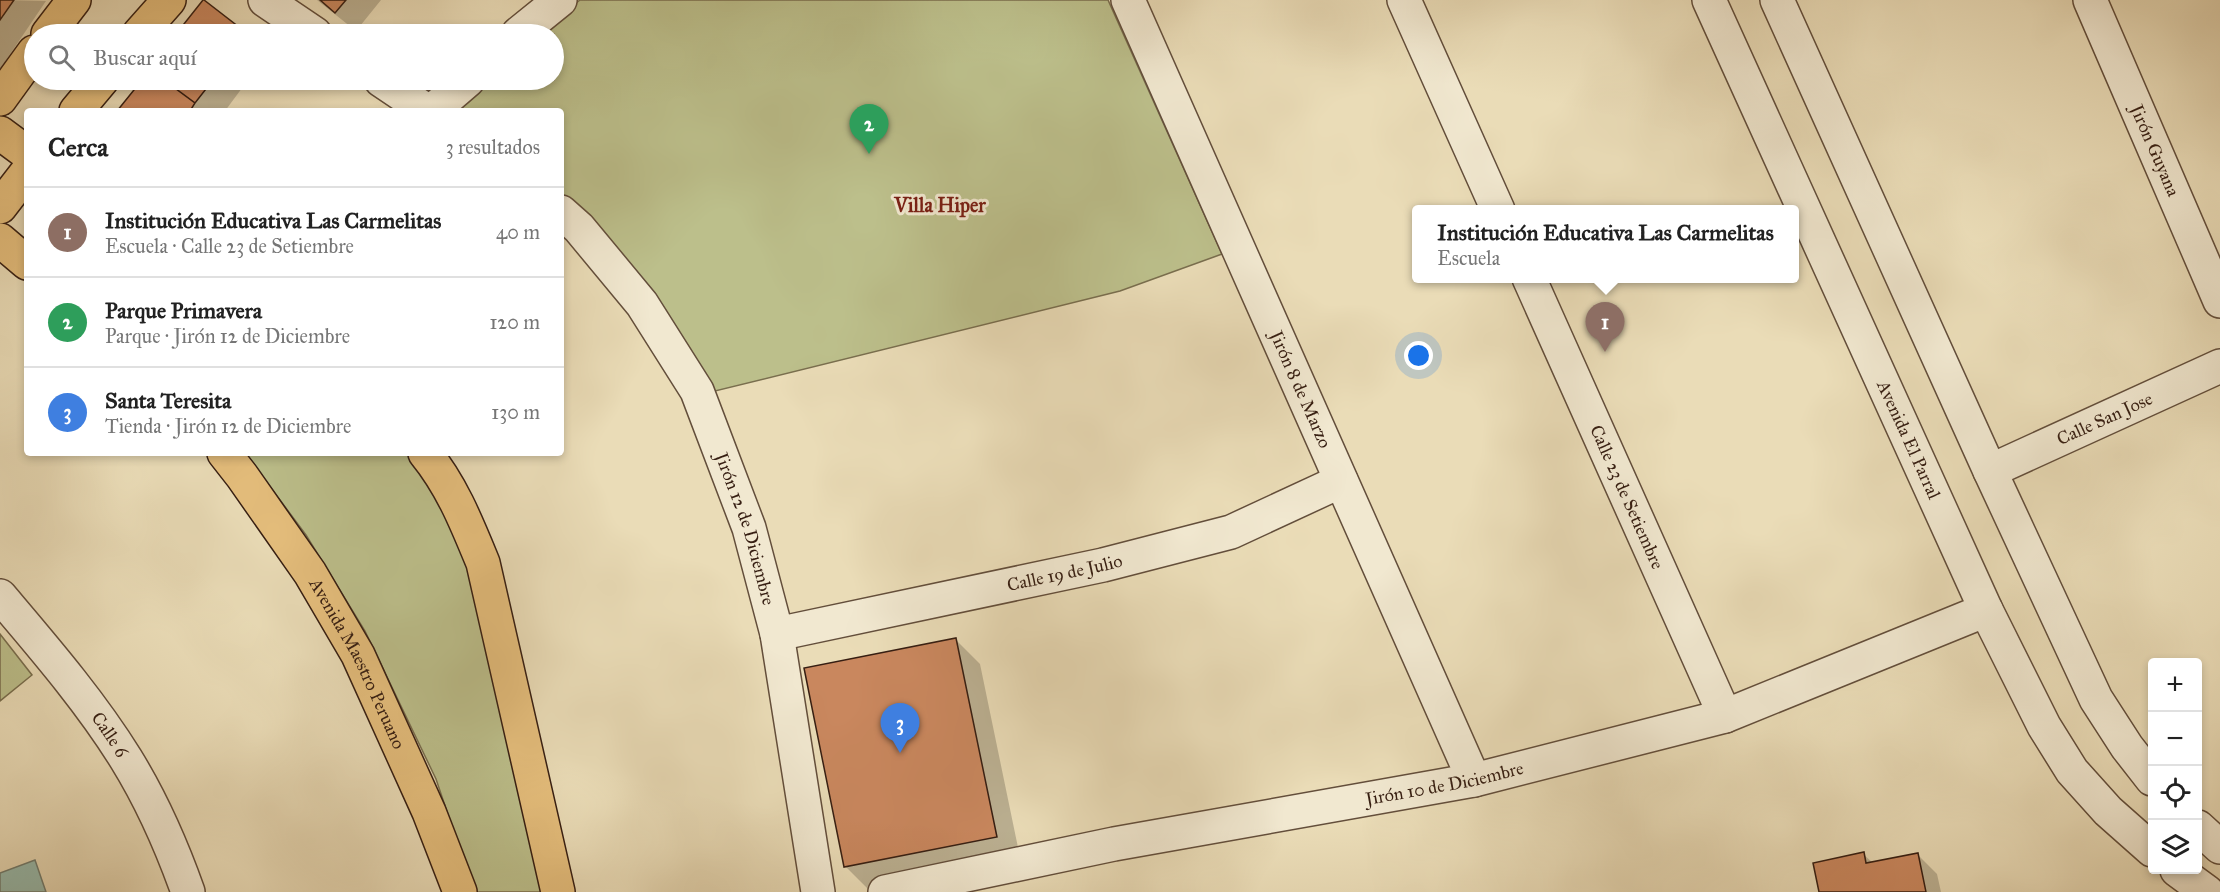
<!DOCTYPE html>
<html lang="es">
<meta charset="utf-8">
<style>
body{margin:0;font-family:"IM FELL Great Primer",serif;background:#f6f6f6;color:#222}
.controls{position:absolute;right:18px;bottom:18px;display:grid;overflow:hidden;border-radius:6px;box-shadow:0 3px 9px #0003}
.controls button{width:54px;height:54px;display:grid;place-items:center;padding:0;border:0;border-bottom:2px solid #e0e0e0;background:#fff;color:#222;font:30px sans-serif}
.you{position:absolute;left:1419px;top:356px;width:21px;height:21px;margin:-15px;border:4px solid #fff;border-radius:50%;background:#1a73e8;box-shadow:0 0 0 9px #1a73e833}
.badge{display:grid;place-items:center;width:39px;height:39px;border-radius:50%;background:#111827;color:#fff;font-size:20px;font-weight:700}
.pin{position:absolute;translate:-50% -50px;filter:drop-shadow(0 2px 3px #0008)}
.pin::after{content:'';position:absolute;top:32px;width:21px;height:18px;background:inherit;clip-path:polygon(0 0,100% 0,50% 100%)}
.popup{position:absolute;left:1412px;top:205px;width:387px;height:78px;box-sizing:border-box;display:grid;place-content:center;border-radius:6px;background:#fff;filter:drop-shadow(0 2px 4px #0005);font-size:20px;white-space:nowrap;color:#767676}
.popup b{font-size:22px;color:#222}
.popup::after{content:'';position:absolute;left:50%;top:100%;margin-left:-12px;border:12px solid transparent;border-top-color:#fff}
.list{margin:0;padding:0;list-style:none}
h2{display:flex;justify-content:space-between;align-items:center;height:78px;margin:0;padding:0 24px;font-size:26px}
h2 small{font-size:20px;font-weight:400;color:#767676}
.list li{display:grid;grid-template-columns:39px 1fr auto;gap:18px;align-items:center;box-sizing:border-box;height:90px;padding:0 24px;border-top:2px solid #e0e0e0}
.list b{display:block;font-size:22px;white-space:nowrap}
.list p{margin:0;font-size:20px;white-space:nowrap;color:#767676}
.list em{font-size:20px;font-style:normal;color:#767676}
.icon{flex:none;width:33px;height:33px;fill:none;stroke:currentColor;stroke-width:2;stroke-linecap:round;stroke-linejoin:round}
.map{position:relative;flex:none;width:2220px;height:892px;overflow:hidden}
.search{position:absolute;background:#fff;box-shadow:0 3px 9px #0003;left:24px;top:24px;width:540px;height:66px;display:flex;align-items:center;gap:15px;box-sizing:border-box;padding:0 21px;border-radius:33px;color:#767676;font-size:22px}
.panel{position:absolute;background:#fff;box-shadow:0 3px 9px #0003;left:24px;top:108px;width:540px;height:348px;border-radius:6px}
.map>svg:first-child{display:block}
</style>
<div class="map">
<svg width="2220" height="892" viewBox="0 0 2220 892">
<rect width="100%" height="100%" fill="#eadcb7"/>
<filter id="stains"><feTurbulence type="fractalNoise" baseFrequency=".00333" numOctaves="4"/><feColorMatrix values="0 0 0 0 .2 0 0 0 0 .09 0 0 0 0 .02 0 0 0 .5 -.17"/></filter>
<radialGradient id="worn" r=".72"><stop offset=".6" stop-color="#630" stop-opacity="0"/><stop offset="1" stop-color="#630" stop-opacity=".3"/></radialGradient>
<path fill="#bcbf8b" stroke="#796e4e" stroke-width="1.5" d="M580,0H1108L1222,254L1120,291L711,392L561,197V111H451L484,80H554V34H537Z
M245,453H410L443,502L473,567L542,892H474L436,779L365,631L306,535Z
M0,634L32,675L0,701Z"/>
<path fill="#98bcae" stroke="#717d70" stroke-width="1.5" d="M35,860L46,892H0V873Z"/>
<path fill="#0003" d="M0,0L46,1L0,69Z
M317,0H381L356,31Z
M203,1L247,34H178Z
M143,80H248L225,111H118Z
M955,639L980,664L1021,862L871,892L846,867L805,669Z
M1863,854L1873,863L1917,854L1937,874L1941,892H1821Z"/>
<path fill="#c9875e" stroke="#361e12" stroke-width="1.5" d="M0,0H14L0,20Z
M203,0H204L248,34H176Z
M320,0H346L335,13Z
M142,80H164L195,103L190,111H117Z
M164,80H213L195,103Z
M956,638L997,837L844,867L804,668Z
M1864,852L1866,863L1918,853L1926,892H1819L1813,863Z"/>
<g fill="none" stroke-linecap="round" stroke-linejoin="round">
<g stroke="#634e3b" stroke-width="36">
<g id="minor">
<path d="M265,0L315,34"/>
<path id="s1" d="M1128,0L1474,780"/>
<path d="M1404,0L1498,210"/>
<path id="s2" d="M1709,0L1986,610L2044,726L2072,771L2108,811L2152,850"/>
<path d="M1777,0L1990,471L2096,699L2127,747L2152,779"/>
<path id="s3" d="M2090,0L2220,301"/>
<path d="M518,34L560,0"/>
<path d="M381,80L427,111"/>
<path d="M432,111L468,80"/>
<path id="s4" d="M561,212L579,228L642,304L697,391L749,528L777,634L818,892"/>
<path id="s5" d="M1529,278L1725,716"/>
<path id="s6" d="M1990,471L2220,366"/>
<path id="s7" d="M0,596C44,648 90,701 126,759C152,801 172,847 188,892"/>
<path id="s8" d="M777,634L1103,565L1231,532L1341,481"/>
<path d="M2198,827L2220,847"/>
<path d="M2177,870L2207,892"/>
<path id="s9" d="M885,892L1114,844L1474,780L1725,716L1986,610"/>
</g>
</g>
<g stroke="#361e12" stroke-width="36">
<g id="major">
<path d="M48,34L74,0"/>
<path d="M139,34L169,0"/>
<path d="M0,99L34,52"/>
<path d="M76,111L102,80"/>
<path d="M0,133L27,153"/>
<path d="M0,207L27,172"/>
<path d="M0,240L27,263"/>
<path id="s10" d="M224,453L242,476L310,573L358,655L429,812L460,892"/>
<path d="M425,453C452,486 467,524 483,563L558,892"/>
</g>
</g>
<use href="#minor" stroke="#f1e8d0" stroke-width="33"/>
<use href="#major" stroke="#e5be7c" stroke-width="33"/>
</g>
<g text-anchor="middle" stroke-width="6" stroke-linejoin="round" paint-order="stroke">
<g font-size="18" fill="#361e12" stroke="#f1e8d0">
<text dy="6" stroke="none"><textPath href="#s3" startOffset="164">Jirón Guyana</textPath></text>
<text dy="6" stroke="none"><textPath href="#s1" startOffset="426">Jirón 8 de Marzo</textPath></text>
<text dy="6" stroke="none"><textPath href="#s6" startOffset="126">Calle San Jose</textPath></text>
<text dy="6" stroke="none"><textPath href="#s2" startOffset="483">Avenida El Parral</textPath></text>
<text dy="6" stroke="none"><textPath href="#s5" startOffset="240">Calle 23 de Setiembre</textPath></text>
<text dy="6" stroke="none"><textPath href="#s4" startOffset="372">Jirón 12 de Diciembre</textPath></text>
<text dy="6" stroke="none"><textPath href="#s8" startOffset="294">Calle 19 de Julio</textPath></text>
<text dy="6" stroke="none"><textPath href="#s10" startOffset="250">Avenida Maestro Peruano</textPath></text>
<text dy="6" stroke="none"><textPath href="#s7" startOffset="177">Calle 6</textPath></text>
<text dy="6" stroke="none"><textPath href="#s9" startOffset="570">Jirón 10 de Diciembre</textPath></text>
</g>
<g font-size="20" font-weight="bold" fill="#7a1f14" stroke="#f1e8d0">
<text x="940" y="212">Villa Hiper</text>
</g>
</g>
<rect width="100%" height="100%" filter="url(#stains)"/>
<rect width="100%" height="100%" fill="url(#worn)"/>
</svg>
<div class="controls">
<button>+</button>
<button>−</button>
<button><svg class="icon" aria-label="locate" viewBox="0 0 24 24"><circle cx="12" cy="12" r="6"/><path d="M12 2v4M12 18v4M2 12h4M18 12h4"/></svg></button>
<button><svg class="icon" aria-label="layers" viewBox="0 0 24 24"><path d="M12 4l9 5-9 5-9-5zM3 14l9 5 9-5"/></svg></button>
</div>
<div class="you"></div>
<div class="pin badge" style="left:1605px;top:352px;background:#8d6e63">1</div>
<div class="popup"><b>Institución Educativa Las Carmelitas</b>Escuela</div>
<div class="pin badge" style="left:869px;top:154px;background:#2e9e5b">2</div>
<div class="pin badge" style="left:900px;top:753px;background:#3f7fe0">3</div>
<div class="search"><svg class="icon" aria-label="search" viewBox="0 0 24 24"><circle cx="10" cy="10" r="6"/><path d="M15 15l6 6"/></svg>Buscar aquí</div>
<section class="panel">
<h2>Cerca<small>3 resultados</small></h2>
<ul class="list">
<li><span class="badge" style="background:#8d6e63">1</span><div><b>Institución Educativa Las Carmelitas</b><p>Escuela · Calle 23 de Setiembre</p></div><em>40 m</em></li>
<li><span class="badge" style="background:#2e9e5b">2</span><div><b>Parque Primavera</b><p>Parque · Jirón 12 de Diciembre</p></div><em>120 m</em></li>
<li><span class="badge" style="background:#3f7fe0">3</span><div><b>Santa Teresita</b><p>Tienda · Jirón 12 de Diciembre</p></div><em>130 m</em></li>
</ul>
</section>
</div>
